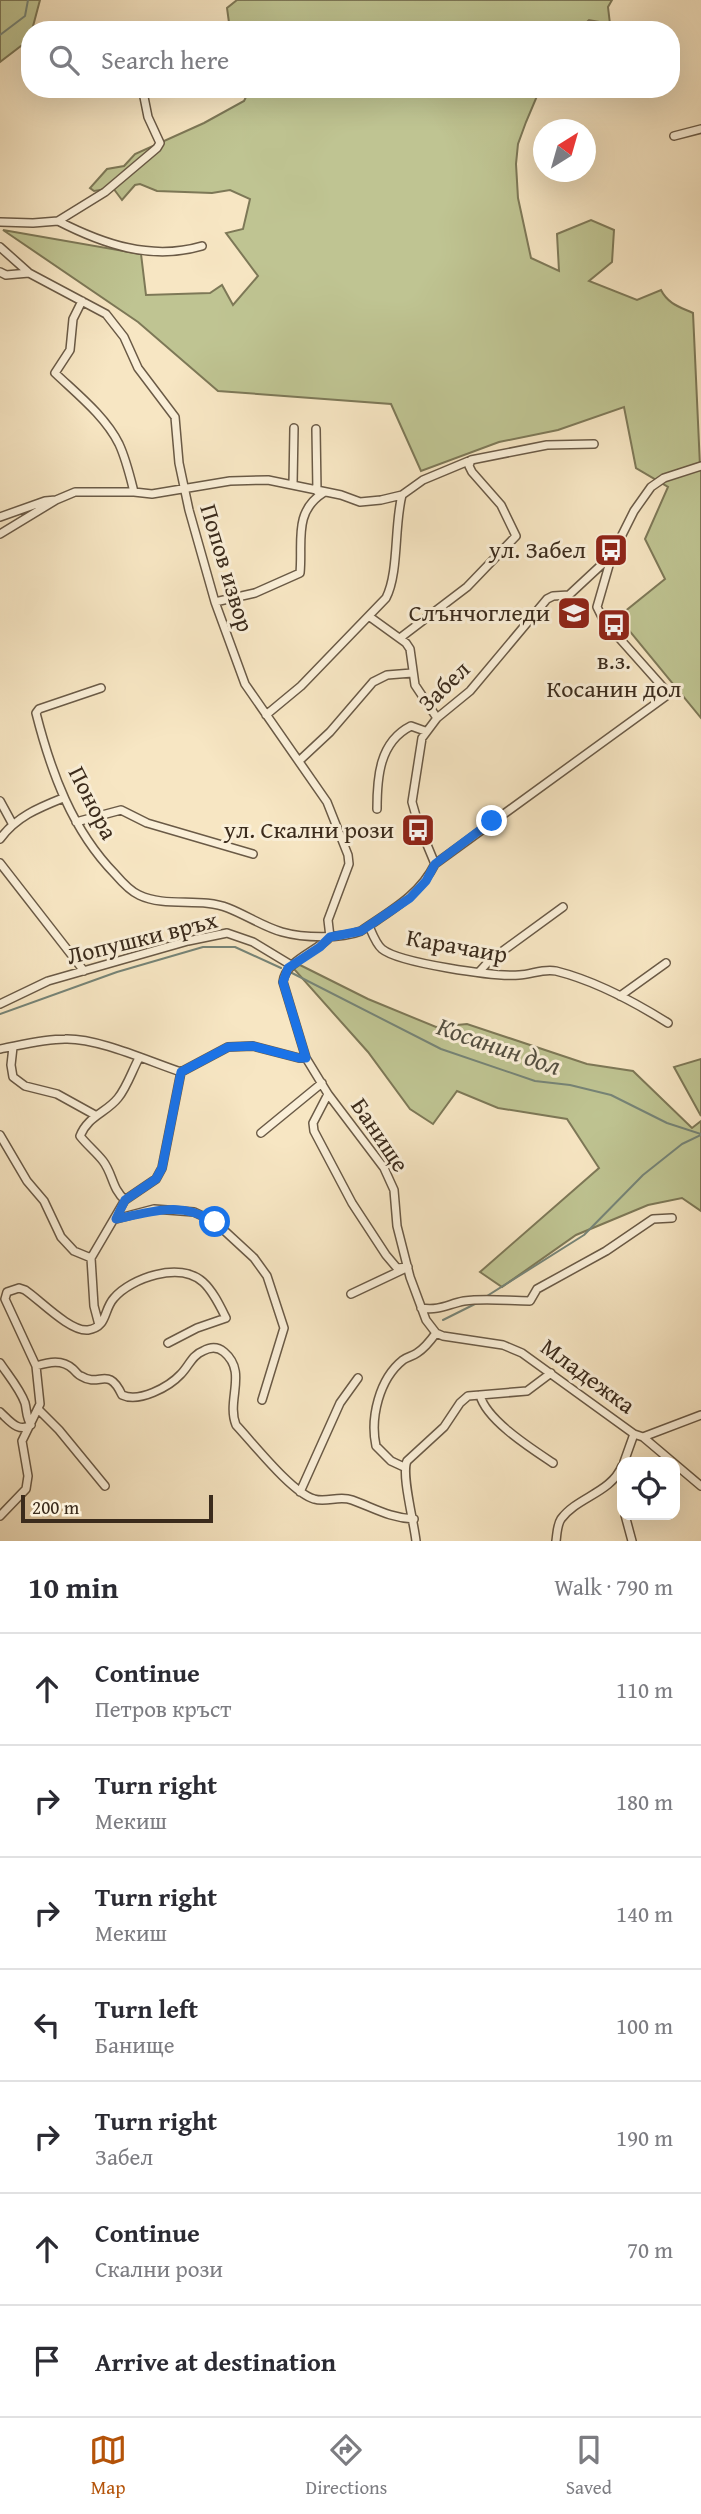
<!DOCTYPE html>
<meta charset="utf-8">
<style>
body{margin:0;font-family:"Gentium Book Plus",serif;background:#f7f7f7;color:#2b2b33}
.controls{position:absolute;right:21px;bottom:21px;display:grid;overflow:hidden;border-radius:14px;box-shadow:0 7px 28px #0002}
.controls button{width:63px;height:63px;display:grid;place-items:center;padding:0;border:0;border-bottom:2px solid #e1e1e2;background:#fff;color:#2b2b33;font:35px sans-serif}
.compass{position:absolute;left:533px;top:119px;width:63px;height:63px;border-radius:50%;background:#fff;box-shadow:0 7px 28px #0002;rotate:37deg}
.scale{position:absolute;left:21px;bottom:18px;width:192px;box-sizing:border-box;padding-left:7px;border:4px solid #3b2b1c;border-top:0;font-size:19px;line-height:24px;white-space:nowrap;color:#3b2b1c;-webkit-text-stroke:5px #faefd8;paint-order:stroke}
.stop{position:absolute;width:21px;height:21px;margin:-16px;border:5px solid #1a73e8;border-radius:50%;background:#fff}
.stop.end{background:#1a73e8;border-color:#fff;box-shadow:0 2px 7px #0008}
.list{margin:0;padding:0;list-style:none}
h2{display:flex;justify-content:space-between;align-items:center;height:91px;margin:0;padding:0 28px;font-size:30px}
h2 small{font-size:23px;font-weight:400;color:#7c7c81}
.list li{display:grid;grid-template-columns:46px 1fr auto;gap:21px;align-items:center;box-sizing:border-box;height:112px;padding:0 28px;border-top:2px solid #e1e1e2}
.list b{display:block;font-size:26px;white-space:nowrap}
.list p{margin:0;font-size:23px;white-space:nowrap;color:#7c7c81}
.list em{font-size:23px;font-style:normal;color:#7c7c81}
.icon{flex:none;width:38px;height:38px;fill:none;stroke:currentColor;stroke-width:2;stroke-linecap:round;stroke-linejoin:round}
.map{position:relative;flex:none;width:701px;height:1541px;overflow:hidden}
.search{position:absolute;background:#fff;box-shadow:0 7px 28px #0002;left:21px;right:21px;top:21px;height:77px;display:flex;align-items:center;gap:18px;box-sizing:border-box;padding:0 24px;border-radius:28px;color:#7c7c81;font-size:26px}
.sheet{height:875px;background:#fff}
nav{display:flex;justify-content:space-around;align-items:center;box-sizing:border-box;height:98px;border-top:2px solid #e1e1e2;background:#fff;font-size:19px;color:#7c7c81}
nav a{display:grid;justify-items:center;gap:4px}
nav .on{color:#b45309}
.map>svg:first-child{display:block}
</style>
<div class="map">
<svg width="701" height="1541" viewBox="0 0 701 1541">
<rect width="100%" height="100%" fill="#f7e6c3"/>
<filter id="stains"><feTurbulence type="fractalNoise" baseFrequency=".00286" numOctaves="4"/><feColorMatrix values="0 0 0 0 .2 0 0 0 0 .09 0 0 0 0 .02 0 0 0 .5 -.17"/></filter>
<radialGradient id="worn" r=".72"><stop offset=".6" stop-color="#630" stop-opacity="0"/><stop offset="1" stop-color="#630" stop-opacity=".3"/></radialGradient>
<path fill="#bfc492" stroke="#7d7857" stroke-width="2" d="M0,0H40L32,30H30V39L0,62Z
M237,0H612L608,7L610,24L589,20L578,30H230L227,8Z
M250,89H540L526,122L518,144L516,164L518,198L531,258L559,271L557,234L591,220L614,230L612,262L589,281L637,300L661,290C668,304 680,307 693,313L700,466L695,471L701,470V718L618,617L665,579L645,539L668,487L636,468L624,407L558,430L499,442L421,471L391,404L218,391L138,322L3,230L141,254L146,295L210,293L222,285L233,305L258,276L226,233L243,229L250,199L230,190L212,193L157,191L140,184L135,185L122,200L113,188L94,191L90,188L107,169L124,166L135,154L204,123L244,101Z
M300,965L368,999L436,1027L467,1024L587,1064L633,1071L692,1128L701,1121V1211L682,1198L648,1205L576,1235L502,1287L480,1272L599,1168L567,1119L498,1108L457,1091L433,1124L410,1109L368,1052L294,969Z
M701,1059V1116L674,1067Z"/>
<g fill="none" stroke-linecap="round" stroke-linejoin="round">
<path stroke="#768477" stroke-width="2" d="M0,35L25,16L28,0
M292,973L441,1049L535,1081L570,1085L611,1095L667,1123L701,1134
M0,1014L117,972L203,947H235L281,968
M487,1296L584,1235L643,1175L682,1144L701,1135
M443,1320L477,1303"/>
<g stroke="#6a5a46" stroke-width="10">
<path id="minor" d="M674,136L701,129
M58,221C103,244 151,261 202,246
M0,222L33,223L58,221L105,192L157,148L160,143L148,117L144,97
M0,247L28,272
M0,272L6,275L29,273L106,314L124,337L138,368L175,417L179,463L189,510L215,602L245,684L327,802L348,855L349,864L328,920L330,937
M82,301L73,319L70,350L55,373C77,394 105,416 119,444C126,459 130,476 134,492
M316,429L317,491
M293,484L294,428
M0,517L45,501L56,500L75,492H134L152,494L230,481L268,480L341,495L360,502L381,500L402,495L423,480L471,460L547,445L594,444
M0,534L56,500
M215,602L255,593L300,573C303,543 293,512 323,493
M370,617L406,643L410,649L415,685L437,718
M400,638L467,587L516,536L501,505L472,472L469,466L471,460
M101,688L39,709L36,713C51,772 72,830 115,874C121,881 130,891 139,895C166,908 201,897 228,908C246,915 264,927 282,932C303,938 341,939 361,931C390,911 419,896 435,864L669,694L604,621L597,607L612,555
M266,715L301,686L386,598C399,573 394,526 402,495
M299,761L330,732L373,682L387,675L412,673
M0,801L12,823
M377,809C377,778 379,742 411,726L425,731
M76,822L121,810L147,823L253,854
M0,839C16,817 38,808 63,798
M0,863L84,971
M435,864L418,823L412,802L422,738L437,718L470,691L547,599L553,596L569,595L612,555L634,511L651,487L664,478L701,466
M369,926C372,933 376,944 382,949C399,963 495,977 519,975C531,975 543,968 556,971C596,981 633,1001 668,1023
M330,937C316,952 285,961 283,982L306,1058L328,1094L384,1168L394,1190L397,1226L410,1277L426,1320L436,1333
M479,972L489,961L563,907
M620,996L666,963
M0,1004L48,981L188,941L227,933L253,942L291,965
M13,1047L11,1065L13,1077L25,1086L57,1094L95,1115
M0,1049C21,1045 44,1039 65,1039C98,1038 148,1061 181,1072
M181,1072L228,1047L253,1046L299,1058H306
M328,1094L313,1123L314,1131L352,1203L386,1255L397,1268L408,1267
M261,1133L322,1083
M0,1135L27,1181L44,1201L61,1237L74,1251L91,1258
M125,1200C112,1189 113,1174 103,1161C96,1152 87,1145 80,1136C88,1116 106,1113 118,1098C127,1087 132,1071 139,1058
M116,1219L154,1209L194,1212L215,1222L254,1258L267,1276L284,1328L262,1400
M351,1294L404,1269
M421,1308C440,1311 448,1304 464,1301C486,1298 509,1301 530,1301L537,1289L606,1251L653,1219L672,1218
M99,1325L94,1306L91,1258L125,1200L156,1179L162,1168L181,1072
M436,1333L443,1336L503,1345L522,1353L634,1434L643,1437L701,1486
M0,1363C8,1375 20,1389 25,1403C27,1411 26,1417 31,1425C18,1433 10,1421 0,1412
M36,1366C49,1362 62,1359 73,1369C74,1370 79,1376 81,1376C100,1388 108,1365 122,1395C139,1403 169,1387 181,1374C189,1366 192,1355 203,1351C210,1347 217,1346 224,1352C248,1372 226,1400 236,1425C253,1443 292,1493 314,1499C327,1503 339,1495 352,1500C374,1508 390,1518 414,1519
M480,1395C486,1420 532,1449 553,1463
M39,1410L59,1430L105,1486
M643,1437L701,1415
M624,1462L634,1434
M404,1467L391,1461L376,1446C370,1418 379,1379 403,1360C407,1357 413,1356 417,1353C425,1348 431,1340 436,1333
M300,1492L340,1403L358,1378
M625,1515L632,1541
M0,1516L26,1489L28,1476L22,1441L40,1404L36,1366L5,1299L7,1292L19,1288L25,1290C40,1300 70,1332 88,1330C108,1327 103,1310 114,1298C131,1278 180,1261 203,1282C213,1291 220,1306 226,1318L197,1328L168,1343
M416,1541C414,1522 401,1474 407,1461L444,1427L460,1403L468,1396L527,1391L551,1373
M556,1541C557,1534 557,1525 561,1519C577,1497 611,1493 622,1466"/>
</g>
<use href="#minor" stroke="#faefd8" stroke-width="7"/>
</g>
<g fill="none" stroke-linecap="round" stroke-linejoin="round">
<path stroke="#1a73e8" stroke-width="9" d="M215,1222C180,1200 152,1212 116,1219L125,1200L156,1179L162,1168L181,1072L228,1047L253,1046L299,1058H306L283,982L288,968L320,947L330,937L361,931L410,898L426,881L435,864L492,821"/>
</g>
<defs>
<g id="bus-square" transform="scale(1.75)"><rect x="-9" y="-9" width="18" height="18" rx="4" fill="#8f2418" stroke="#faefd8"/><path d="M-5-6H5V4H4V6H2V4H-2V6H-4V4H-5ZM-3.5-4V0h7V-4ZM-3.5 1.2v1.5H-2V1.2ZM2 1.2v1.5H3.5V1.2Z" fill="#fff"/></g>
<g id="school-square" transform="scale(1.75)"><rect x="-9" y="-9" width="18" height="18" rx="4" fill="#8f2418" stroke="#faefd8"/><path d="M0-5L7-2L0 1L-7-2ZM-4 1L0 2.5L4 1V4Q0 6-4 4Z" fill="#fff"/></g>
</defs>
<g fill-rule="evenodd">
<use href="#bus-square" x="611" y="550"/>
<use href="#school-square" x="574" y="613"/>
<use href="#bus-square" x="614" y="625"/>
<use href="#bus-square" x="418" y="830"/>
</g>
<g text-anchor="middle" stroke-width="6" stroke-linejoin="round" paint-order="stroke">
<g font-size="24" fill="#3b2b1c" stroke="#faefd8" text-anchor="end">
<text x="586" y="558">ул. Забел</text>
<text x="550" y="621">Слънчогледи</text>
<text x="614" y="669" text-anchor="middle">в.з.<tspan x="614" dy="28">Косанин дол</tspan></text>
<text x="394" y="838">ул. Скални рози</text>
</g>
<g font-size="24" fill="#3b2b1c" stroke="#faefd8">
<text transform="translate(227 568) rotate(73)" y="8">Попов извор</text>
<text transform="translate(444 686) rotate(-44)" y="8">Забел</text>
<text transform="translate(93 803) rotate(63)" y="8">Понора</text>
<text transform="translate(142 938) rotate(-14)" y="8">Лопушки връх</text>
<text transform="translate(457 946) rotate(10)" y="8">Карачаир</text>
<text transform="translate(380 1135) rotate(56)" y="8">Банище</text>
<text transform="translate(588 1376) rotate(36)" y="8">Младежка</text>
</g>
<g font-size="26" font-style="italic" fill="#545042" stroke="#faefd8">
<text transform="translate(499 1046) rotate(19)" y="9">Косанин дол</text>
</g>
</g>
<rect width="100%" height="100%" filter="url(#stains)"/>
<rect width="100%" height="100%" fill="url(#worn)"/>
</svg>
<div class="controls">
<button><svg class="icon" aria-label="locate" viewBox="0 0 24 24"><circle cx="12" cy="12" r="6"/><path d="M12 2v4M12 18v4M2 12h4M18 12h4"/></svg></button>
</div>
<svg class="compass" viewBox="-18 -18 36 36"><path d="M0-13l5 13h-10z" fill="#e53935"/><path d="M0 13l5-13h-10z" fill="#7c7c81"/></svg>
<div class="scale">200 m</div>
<div class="stop" style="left:215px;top:1222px"></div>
<div class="stop end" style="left:492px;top:821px"></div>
<div class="search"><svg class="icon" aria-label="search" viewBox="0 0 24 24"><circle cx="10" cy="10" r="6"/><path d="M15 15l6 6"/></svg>Search here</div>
</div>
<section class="sheet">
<h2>10 min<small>Walk · 790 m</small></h2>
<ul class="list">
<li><svg class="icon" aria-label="ahead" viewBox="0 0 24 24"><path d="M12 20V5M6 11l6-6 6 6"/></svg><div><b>Continue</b><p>Петров кръст</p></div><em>110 m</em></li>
<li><svg class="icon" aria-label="right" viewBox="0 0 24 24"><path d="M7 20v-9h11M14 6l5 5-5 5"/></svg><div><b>Turn right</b><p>Мекиш</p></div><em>180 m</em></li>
<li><svg class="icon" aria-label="right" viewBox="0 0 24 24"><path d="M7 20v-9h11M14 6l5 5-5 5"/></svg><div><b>Turn right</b><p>Мекиш</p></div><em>140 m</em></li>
<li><svg class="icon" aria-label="left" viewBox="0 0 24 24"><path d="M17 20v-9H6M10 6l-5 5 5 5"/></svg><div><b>Turn left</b><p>Банище</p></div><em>100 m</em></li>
<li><svg class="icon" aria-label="right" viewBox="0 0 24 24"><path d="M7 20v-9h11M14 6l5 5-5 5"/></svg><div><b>Turn right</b><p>Забел</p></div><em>190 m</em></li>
<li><svg class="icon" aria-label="ahead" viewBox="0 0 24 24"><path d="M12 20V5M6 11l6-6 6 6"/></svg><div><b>Continue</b><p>Скални рози</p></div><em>70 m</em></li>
<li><svg class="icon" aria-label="arrive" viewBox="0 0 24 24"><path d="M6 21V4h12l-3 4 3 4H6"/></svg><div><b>Arrive at destination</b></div></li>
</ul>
</section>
<nav>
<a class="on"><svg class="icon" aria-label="map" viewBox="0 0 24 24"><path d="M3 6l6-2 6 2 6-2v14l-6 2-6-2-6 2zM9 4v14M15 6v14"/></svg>Map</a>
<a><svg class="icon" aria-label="directions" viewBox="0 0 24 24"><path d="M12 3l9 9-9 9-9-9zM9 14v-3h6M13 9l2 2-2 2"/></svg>Directions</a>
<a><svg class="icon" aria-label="saved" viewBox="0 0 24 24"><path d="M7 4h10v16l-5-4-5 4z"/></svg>Saved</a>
</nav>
